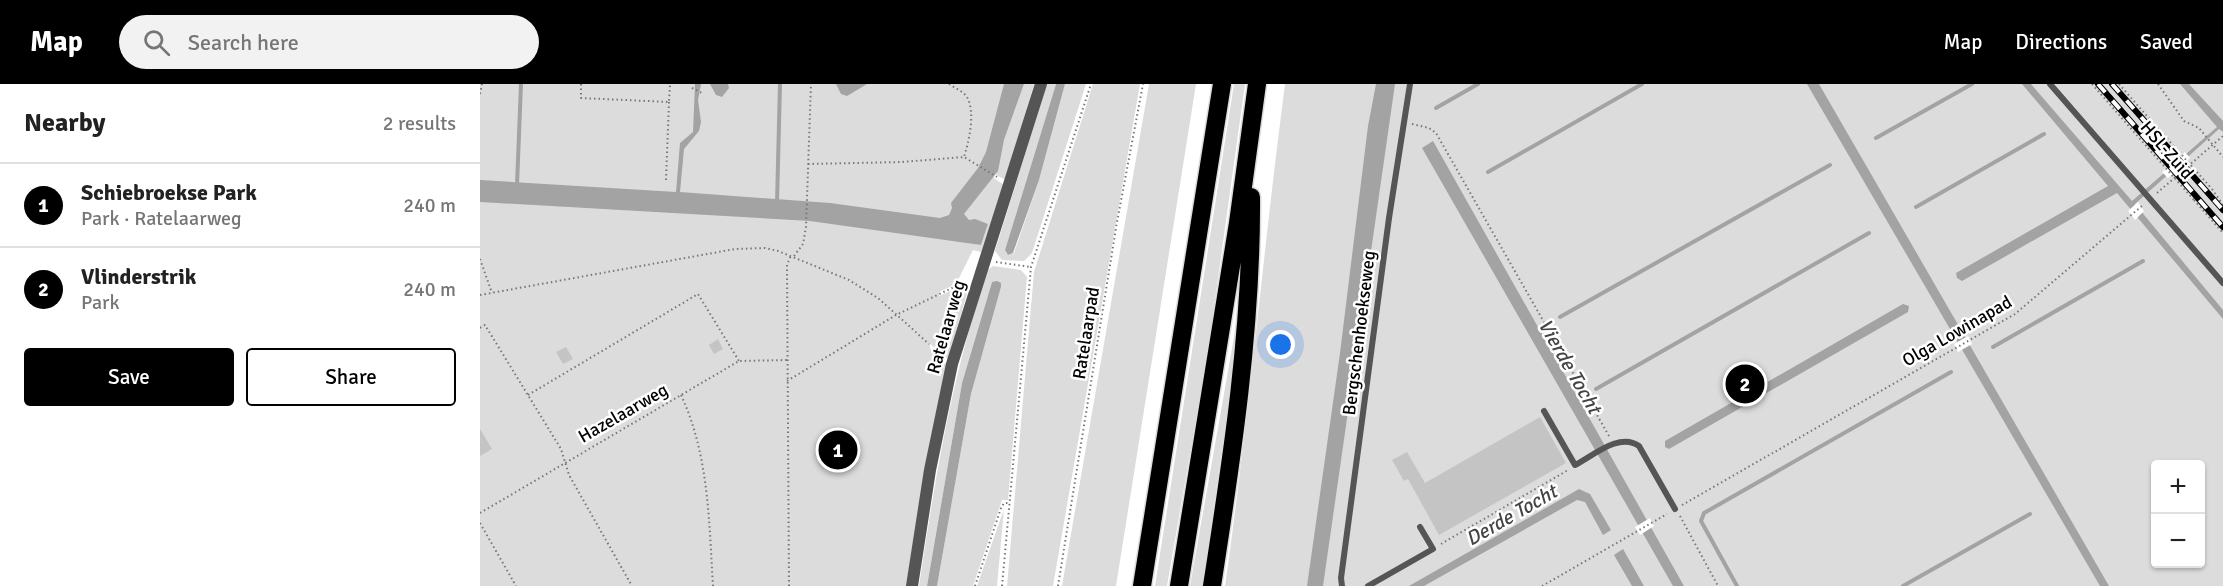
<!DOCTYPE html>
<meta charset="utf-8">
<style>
body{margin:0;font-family:Signika,sans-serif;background:#f2f2f2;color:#222}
.controls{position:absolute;right:18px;bottom:18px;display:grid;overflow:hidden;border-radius:6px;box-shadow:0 2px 4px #0004}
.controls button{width:54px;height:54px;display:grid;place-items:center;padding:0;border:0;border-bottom:2px solid #e0e0e0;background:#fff;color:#222;font:30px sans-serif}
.you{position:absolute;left:801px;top:261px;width:21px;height:21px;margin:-15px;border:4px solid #fff;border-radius:50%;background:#1a73e8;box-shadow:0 0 0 9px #1a73e833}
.badge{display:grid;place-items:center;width:39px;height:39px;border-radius:50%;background:#000;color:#fff;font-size:20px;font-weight:700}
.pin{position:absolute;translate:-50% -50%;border:3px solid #fff;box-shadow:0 2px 6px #0006}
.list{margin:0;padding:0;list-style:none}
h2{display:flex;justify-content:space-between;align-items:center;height:78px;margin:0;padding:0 24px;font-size:26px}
h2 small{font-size:20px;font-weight:400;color:#767676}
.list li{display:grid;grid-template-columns:39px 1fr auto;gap:18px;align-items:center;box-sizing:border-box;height:84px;padding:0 24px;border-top:2px solid #e0e0e0}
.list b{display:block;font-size:22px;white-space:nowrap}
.list p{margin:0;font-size:20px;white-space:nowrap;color:#767676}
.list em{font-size:20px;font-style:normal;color:#767676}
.actions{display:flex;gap:12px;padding:18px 24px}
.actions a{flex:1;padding:14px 0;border:2px solid #000;border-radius:6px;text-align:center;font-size:21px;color:#000}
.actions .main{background:#000;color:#fff}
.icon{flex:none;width:33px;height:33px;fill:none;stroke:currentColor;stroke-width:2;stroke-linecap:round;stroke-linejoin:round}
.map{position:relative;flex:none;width:1743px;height:502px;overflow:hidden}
header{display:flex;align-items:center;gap:36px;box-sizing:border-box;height:84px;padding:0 30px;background:#000;color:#fff}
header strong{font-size:28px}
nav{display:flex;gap:33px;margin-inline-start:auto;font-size:21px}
.search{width:420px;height:54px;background:#f2f2f2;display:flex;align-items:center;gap:15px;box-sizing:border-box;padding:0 21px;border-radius:33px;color:#767676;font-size:22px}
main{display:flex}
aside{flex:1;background:#fff}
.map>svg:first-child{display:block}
</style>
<header>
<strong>Map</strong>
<div class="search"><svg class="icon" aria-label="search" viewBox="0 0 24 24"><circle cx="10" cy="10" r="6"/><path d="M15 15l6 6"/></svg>Search here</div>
<nav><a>Map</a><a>Directions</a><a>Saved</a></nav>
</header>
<main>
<aside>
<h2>Nearby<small>2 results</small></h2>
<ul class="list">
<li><span class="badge">1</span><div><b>Schiebroekse Park</b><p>Park · Ratelaarweg</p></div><em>240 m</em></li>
<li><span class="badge">2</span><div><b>Vlinderstrik</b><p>Park</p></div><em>240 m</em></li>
</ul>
<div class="actions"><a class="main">Save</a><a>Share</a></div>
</aside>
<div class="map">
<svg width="1743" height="502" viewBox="0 0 1743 502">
<rect width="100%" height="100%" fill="#fff"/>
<path fill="#dcdcdc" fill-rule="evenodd" d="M0,0H535L514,94L524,101L501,168L493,166L476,200L459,208V212L479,203L488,206L468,275L450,260V264L467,281L451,353L426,502H0ZM508,140L501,161L469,155Z
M544,0H554L526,96L516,91L524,56Z
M567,0H576L525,166L528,171L534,169L559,96L585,0H606L552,169L544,177L522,176L515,167Z
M613,0H660L573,502H527L554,188Z
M669,0H716L636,502H582Z
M754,0H765L729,259L687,502H675Z
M805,0H1743V502H745C769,335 783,167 805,0ZM1676,380H1720V480H1676Z
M513,182L541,186L547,193L528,416H522L493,502H457L491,310L521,203L512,198L482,299L447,502H439C455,395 472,289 508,186Z
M763,202L756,296L742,363L723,502H710Z
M524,425L517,502H497Z"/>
<path fill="#a3a3a3" d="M215,0H221L218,16L221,38L219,47L204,65L200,108L350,119L460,134L469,131L472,124L471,119L498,84L506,68L524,0H544L524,56L518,87L484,130L489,136L495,135L508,140L501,161L330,137L0,118V96L196,108L200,59L213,48Z
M230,0H248L249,4L242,13L236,11Z
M356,0H387L367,12L361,10Z
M576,0H585L559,96L533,169L528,171L525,166Z
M896,0H915L843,502H827L860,269L888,42Z
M1327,0H1339L1629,502H1620Z
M1542,0H1551L1652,117L1737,43L1700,0H1709L1743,37V48L1739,45L1655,120L1743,226V235L1637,109L1482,197L1477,194L1476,189L1628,102Z
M953,57L1204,502H1193L942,64Z
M517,197L521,199V203L491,310L457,502H447L482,299L512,198Z
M1423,220L1429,222L1428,228L1189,365L1185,363V357Z
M1099,405L1110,410L1131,446L1123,451L1105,418L1097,416L944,502H929Z
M1143,465L1164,502H1152L1134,471Z"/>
<path fill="#fff" d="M1705,68L1710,74L1688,94L1682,88Z
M1658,118L1664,127L1655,136L1648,127Z
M1488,252L1492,260L1478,268L1474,260Z
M1170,434L1174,442L1160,451L1155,443Z"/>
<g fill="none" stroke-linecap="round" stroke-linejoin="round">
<path stroke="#a3a3a3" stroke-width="4" d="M956,24L998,0
M1396,54L1492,0
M1008,88L1162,0
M37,101L41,0
M297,119L300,0
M1436,123L1564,50
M1080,233L1350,81
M1513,263L1663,177
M1116,305L1389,149
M1257,502L1221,437L1224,429L1471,288
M1423,502L1550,430"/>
</g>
<path fill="#c4c4c4" d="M238,255L243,265L234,270L229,261Z
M86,263L93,275L83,280L76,268Z
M1060,333L1086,379L959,451L928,395L924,397L912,376L927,368L945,399Z
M0,345L12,365L0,372Z"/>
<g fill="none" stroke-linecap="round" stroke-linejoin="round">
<g stroke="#dbdbdb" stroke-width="21">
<path id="motorway" d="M662,502L742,0
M699,502L758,139L777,0
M732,502C752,374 772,243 771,113"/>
</g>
<path stroke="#777" stroke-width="2" stroke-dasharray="1.5 3" stroke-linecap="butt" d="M101,0V14L189,18L190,0
M469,0C475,4 485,8 488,15C495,31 489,57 484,73
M1612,0L1668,64
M1639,0L1687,55
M1678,0L1704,37L1719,44L1743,73
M212,4L222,9
M0,10L2,0
M932,40L949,44L956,49L1129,352
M328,80L422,78L484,73L517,93
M186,96L189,18
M1732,105L1743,121
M1677,109L1743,52
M1714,116L1743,149
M314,172L323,160L326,143L331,0
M0,175L12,209
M516,178L551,183
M0,211L255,165L285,164L298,167L369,196L398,214L449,260
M0,244L5,241L81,365L89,391L152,502
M307,297L416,231L474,203
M48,311L218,210L259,277
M201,311C229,371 229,438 233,502
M1202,421L1535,230L1663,121
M0,429L259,277L307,276
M1200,432L1238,502
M0,439L36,502
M961,460L1088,386
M309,502L307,181L311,171
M495,502L521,424L524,419H530
M522,502L551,183L611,0
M578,502L637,138L663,0
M1062,502L1187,430"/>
<path stroke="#555" stroke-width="6" d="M1570,0L1743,199
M1064,327L1095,381C1113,372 1139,348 1159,362L1195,425
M862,502L861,494L909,134L930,0
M888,502L953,465L940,443"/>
<path stroke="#555" stroke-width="12" d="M432,502L450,386L472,280L561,0"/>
<use href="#motorway" stroke="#000" stroke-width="18"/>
<g stroke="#000" stroke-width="6">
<path id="rail" d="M1618,0L1743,143
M1632,0L1743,126"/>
</g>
<use href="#rail" stroke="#fff" stroke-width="4" stroke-dasharray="11" stroke-linecap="butt"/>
<path stroke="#777" stroke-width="2" stroke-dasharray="1.5 3" stroke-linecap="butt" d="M1684,51L1732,105
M1668,64L1714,116"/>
</g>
<g text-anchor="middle" stroke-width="5" stroke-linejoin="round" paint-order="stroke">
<g font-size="18" fill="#000" stroke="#fff">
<text transform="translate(1687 66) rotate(49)" y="6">HSL-Zuid</text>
<text transform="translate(466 243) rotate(-74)" y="6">Ratelaarweg</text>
<text transform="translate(1477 247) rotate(-30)" y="6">Olga Lowinapad</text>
<text transform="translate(606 249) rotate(-81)" y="6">Ratelaarpad</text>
<text transform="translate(879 249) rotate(-83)" y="6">Bergschenhoekseweg</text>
<text transform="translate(143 329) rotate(-30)" y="6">Hazelaarweg</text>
</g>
<g font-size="20" font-style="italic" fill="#444" stroke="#fff">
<text transform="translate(1090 282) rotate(60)" y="7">Vierde Tocht</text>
<text transform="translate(1031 431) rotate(-30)" y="7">Derde Tocht</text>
</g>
</g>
</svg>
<div class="controls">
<button>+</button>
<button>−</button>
</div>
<div class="you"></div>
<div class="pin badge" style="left:358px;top:366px">1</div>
<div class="pin badge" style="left:1265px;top:300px">2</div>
</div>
</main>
